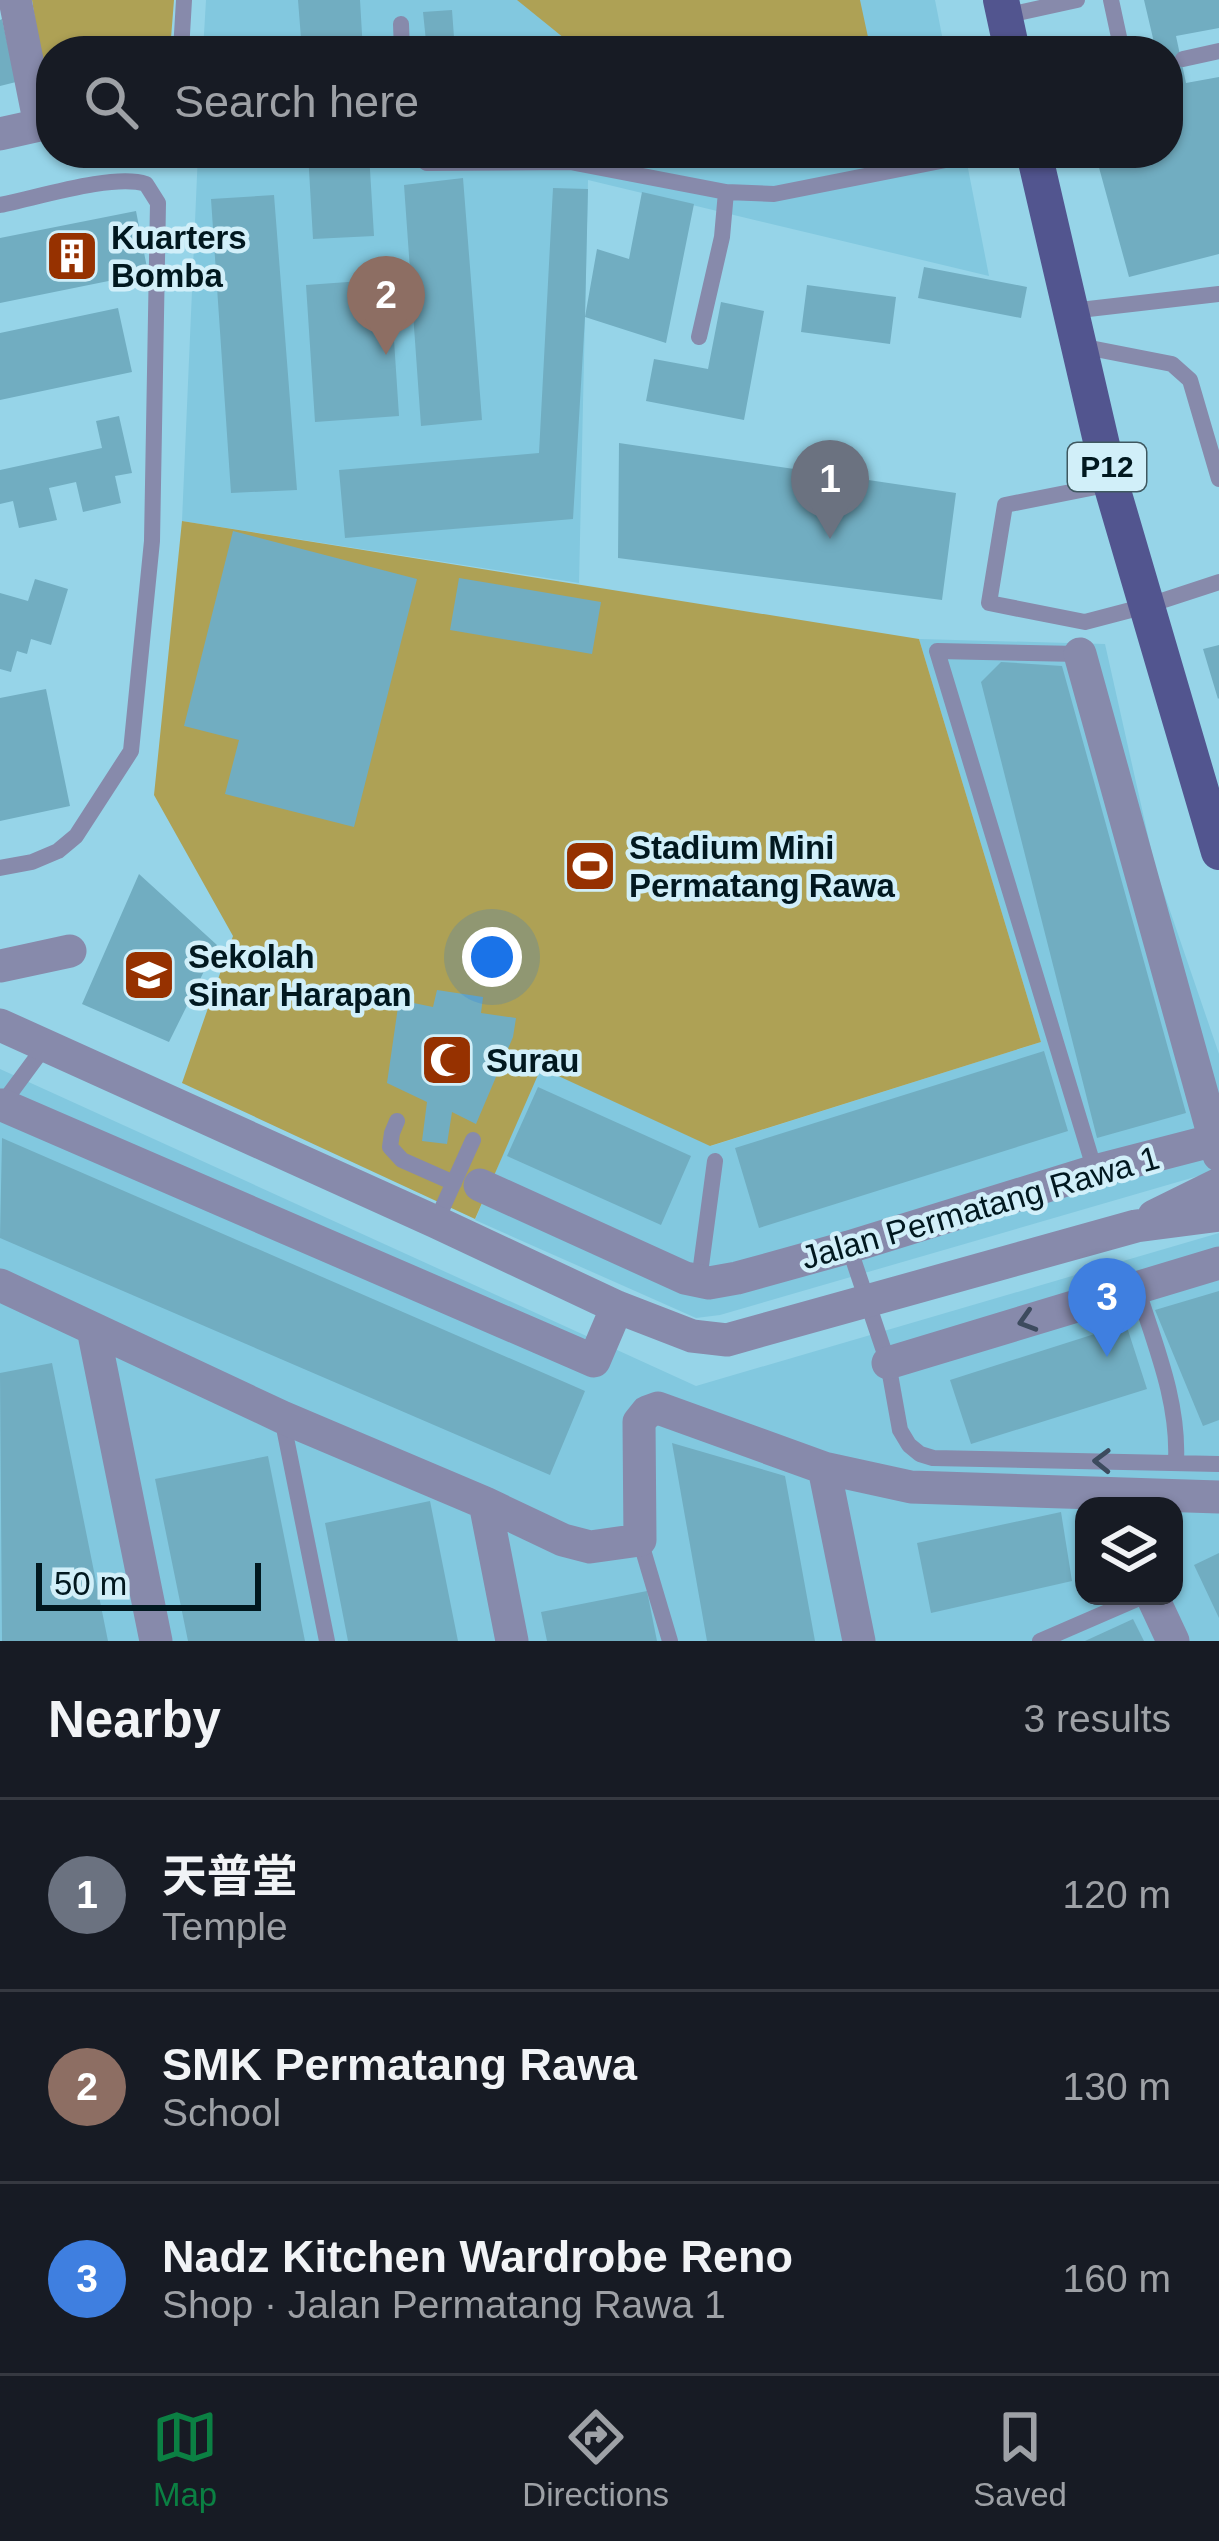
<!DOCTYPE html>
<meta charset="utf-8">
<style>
body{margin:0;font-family:Arial,"Noto Sans SC",sans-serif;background:#242831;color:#f1f3f6}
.controls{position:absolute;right:36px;bottom:36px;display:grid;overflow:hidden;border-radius:24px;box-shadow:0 3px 9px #0004}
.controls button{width:108px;height:108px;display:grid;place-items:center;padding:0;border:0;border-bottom:3px solid #363941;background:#171b24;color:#f1f3f6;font:60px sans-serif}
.scale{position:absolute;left:36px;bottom:30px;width:225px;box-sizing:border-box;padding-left:12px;border:6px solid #01181f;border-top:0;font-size:33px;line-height:42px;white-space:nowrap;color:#01181f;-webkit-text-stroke:9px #d1eff9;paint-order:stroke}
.you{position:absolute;left:492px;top:957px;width:42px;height:42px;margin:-30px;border:9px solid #fff;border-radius:50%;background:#1a73e8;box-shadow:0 0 0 18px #1a73e833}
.badge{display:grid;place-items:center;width:78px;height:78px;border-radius:50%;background:#0b8043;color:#fff;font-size:39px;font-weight:700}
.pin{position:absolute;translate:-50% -99px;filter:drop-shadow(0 3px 6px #0008)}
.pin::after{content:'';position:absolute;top:63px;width:42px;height:36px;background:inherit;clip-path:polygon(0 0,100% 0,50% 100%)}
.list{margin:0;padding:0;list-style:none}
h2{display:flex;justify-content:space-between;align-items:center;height:156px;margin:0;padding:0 48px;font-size:51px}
h2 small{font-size:39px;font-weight:400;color:#9ea1a6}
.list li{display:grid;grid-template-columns:78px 1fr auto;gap:36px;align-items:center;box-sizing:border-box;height:192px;padding:0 48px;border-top:3px solid #363941}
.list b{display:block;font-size:45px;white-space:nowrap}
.list p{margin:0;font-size:39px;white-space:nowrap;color:#9ea1a6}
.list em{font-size:39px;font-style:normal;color:#9ea1a6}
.icon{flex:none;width:66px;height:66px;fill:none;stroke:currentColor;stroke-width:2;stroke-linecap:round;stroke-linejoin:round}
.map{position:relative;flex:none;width:1219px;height:1641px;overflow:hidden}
.search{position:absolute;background:#171b24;box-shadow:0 3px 9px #0004;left:36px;right:36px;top:36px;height:132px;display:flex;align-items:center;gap:30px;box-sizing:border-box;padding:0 42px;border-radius:48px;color:#9ea1a6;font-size:45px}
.sheet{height:732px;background:#171b24}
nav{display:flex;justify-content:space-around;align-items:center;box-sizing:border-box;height:168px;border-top:3px solid #363941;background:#171b24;font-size:33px;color:#9ea1a6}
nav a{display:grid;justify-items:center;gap:6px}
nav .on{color:#0b8043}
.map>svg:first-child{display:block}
</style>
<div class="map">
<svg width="1219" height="1641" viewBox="0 0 1219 1641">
<rect width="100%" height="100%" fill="#96d4e8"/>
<path fill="#82c8df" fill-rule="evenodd" d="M206,0H935L945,51H203Z
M198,153H965L989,276L588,180L579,583L182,521Z
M919,639L1105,644L1155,867L1219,1054V1170L720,1315L696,1318L475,1220L540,1067L711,1146L1041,1042Z
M0,1069L696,1386L1219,1233V1641H0ZM1084,1506H1174V1596H1084Z"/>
<path fill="#aea155" d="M32,0H174L170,51H51L49,113Z
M517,0H860L871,51H580Z
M182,521L919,639L1041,1042L710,1146L541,1068L475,1219L182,1083L233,936L154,795Z"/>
<path fill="#71adc1" d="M298,0H360L363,51H302Z
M1144,0H1219V28L1176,36L1186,83L1219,77V254L1129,277L1095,153H1168V51H1156Z
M452,10L455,51H427L423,12Z
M2,19L16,82L0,86V20Z
M308,153H369L374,236L313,239Z
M463,178L482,420L421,426L404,185Z
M553,188L588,189L585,317L597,249L629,259L642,192L694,204L666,343L585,317L573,519L345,538L339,470L539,453Z
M274,195L297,490L231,493L211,199Z
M136,211L148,273L0,303V238Z
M924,267L1027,287L1021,318L918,298Z
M390,279L399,416L315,422L306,285Z
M807,285L896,297L890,344L801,332Z
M721,302L764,311L744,420L646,401L654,359L708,369Z
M118,308L132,372L0,400V333Z
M119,416L132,473L115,476L121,503L83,512L76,482L49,488L57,520L19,528L13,501L0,504V470L102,448L96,421Z
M619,443L956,493L942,600L618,558Z
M233,531L417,579L354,827L225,794L239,740L184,726Z
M459,578L601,602L592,654L450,630Z
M35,579L68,589L51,645L31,639L27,654L17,651L11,672L0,669V593L28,601Z
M1219,645V698L1218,699L1203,649Z
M1001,662L1062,666L1186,1113L1097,1138L981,682Z
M46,689L70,806L0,821V698Z
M139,874L217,945L169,1042L82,1004Z
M437,990L483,997L481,1013L516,1018L513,1037L476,1124L452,1112L447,1144L422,1141L427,1102L387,1083L399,1000L433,1007Z
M1044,1051L1068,1131L759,1228L735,1148Z
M538,1087L691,1156L661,1225L507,1156Z
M2,1138L585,1391L550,1475L0,1238Z
M1219,1291V1420L1203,1426L1155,1310Z
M1126,1324L1147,1389L971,1444L950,1380Z
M52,1363L108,1641H2L0,1373Z
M672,1443L785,1476L815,1641H707Z
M268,1456L305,1641H188L155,1479Z
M430,1501L458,1641H348L325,1523Z
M1061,1512L1072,1581L931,1613L917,1543Z
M1219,1553V1618L1194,1565Z
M647,1591L657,1641H547L541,1612Z
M1133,1619L1144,1641H1085Z"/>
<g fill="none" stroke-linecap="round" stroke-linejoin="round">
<path stroke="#878aab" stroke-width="16" d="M1111,0L1122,51
M1004,16L1077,0
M401,24L402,51
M181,51L184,0
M1183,59L1219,51
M412,153L427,163L570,162L726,192L774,194L981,153
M0,205C36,198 114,173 146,184L158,203L152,541L131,751L76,836L58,851L32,862L0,868
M1071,311L1219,294
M699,337L722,237L726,192
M1080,346L1172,364L1190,380L1219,479
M1111,484L1005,505L989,603L1085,622L1146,606L1219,582
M1080,654L937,651L1095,1171
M0,1107L45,1046
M397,1121L392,1133L390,1147L402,1160L454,1183
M436,1222L473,1140
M849,1247L888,1363L900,1430L909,1445L920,1454L933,1458L1219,1464
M699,1281L715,1161
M1137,1288C1155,1345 1179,1401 1176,1462
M282,1418L327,1641
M640,1540L670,1641
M1040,1641L1144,1596"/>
<path stroke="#878aab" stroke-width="33" d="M0,134L40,125L15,0
M1080,654L1219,1155
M0,966L70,951
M0,1025L436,1222L617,1307L692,1336L727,1340L1136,1226L1219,1215
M2,1105L594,1361L617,1307
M480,1185L685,1278L709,1283L737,1278L849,1247L1095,1171L1215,1140
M1154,1216L1219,1184
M0,1285L282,1417L485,1503L563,1540L590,1547L640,1540L639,1422L647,1412L658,1408L824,1468L911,1487L1219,1497
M93,1329L156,1641
M888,1363L1219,1263
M824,1468L859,1641
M485,1503L512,1641
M1152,1596L1173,1641"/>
<path stroke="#52558f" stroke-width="36" d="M1001,0L1012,51
M1034,153L1111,484L1219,852"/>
</g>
<defs><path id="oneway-chevron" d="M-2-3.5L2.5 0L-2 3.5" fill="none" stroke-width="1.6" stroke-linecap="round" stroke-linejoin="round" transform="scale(3)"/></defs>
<g stroke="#3d4b5e">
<use href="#oneway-chevron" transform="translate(1027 1321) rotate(163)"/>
<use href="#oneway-chevron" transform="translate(1102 1461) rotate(-179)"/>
</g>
<defs>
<g id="building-square" transform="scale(2.7)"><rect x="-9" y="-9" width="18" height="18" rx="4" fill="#963100" stroke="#d1eff9"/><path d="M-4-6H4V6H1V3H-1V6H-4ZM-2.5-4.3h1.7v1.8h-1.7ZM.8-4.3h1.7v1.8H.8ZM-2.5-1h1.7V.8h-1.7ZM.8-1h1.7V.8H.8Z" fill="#fff"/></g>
<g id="stadium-square" transform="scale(2.7)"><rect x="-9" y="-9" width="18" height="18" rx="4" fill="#963100" stroke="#d1eff9"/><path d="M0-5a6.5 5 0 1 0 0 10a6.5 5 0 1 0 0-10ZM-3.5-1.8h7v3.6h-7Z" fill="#fff"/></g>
<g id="school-square" transform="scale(2.7)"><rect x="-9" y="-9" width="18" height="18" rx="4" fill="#963100" stroke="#d1eff9"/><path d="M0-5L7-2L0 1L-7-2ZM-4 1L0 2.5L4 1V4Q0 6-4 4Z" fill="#fff"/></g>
<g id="mosque-square" transform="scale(2.7)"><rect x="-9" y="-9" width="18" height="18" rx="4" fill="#963100" stroke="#d1eff9"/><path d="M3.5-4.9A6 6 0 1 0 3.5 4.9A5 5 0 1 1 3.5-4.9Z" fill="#fff"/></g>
</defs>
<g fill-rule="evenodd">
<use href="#building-square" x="72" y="256"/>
<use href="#stadium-square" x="590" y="866"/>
<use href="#school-square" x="149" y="975"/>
<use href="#mosque-square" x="447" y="1060"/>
</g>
<g text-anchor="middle" stroke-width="9" stroke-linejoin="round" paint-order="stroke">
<rect fill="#d1eff9" stroke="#3f5860" stroke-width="3" x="1068" y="443" width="78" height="48" rx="9"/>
<g font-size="30" font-weight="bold" fill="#01181f">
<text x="1107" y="477">P12</text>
</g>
<g font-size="33" font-weight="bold" fill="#01181f" stroke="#d1eff9" text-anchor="start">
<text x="111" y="249">Kuarters<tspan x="111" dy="38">Bomba</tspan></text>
<text x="629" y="859">Stadium Mini<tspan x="629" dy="38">Permatang Rawa</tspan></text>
<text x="188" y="968">Sekolah<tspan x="188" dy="38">Sinar Harapan</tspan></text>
<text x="486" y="1072">Surau</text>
</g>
<g font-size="33" fill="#01181f" stroke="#d1eff9">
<text transform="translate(980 1207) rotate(-16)" y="12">Jalan Permatang Rawa 1</text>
</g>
</g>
</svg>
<div class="controls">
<button><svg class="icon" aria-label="layers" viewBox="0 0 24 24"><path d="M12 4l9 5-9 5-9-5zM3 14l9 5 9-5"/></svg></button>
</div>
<div class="scale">50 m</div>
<div class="you"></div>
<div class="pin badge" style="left:830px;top:539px;background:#6b7280">1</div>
<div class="pin badge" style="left:386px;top:355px;background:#8d6e63">2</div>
<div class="pin badge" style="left:1107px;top:1357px;background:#3f7fe0">3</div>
<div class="search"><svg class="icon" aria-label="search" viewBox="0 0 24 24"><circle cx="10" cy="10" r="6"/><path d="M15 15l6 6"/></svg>Search here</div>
</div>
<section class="sheet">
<h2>Nearby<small>3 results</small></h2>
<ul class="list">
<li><span class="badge" style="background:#6b7280">1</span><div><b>天普堂</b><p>Temple</p></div><em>120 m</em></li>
<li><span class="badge" style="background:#8d6e63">2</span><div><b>SMK Permatang Rawa</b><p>School</p></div><em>130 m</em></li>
<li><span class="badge" style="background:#3f7fe0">3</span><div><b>Nadz Kitchen Wardrobe Reno</b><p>Shop · Jalan Permatang Rawa 1</p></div><em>160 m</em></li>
</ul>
</section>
<nav>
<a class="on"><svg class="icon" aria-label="map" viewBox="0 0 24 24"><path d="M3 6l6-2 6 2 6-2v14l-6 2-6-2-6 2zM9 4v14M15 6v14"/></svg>Map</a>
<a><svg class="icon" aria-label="directions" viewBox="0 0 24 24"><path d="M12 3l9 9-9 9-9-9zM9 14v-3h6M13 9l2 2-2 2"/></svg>Directions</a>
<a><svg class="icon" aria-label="saved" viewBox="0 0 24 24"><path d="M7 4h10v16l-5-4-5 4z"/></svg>Saved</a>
</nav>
